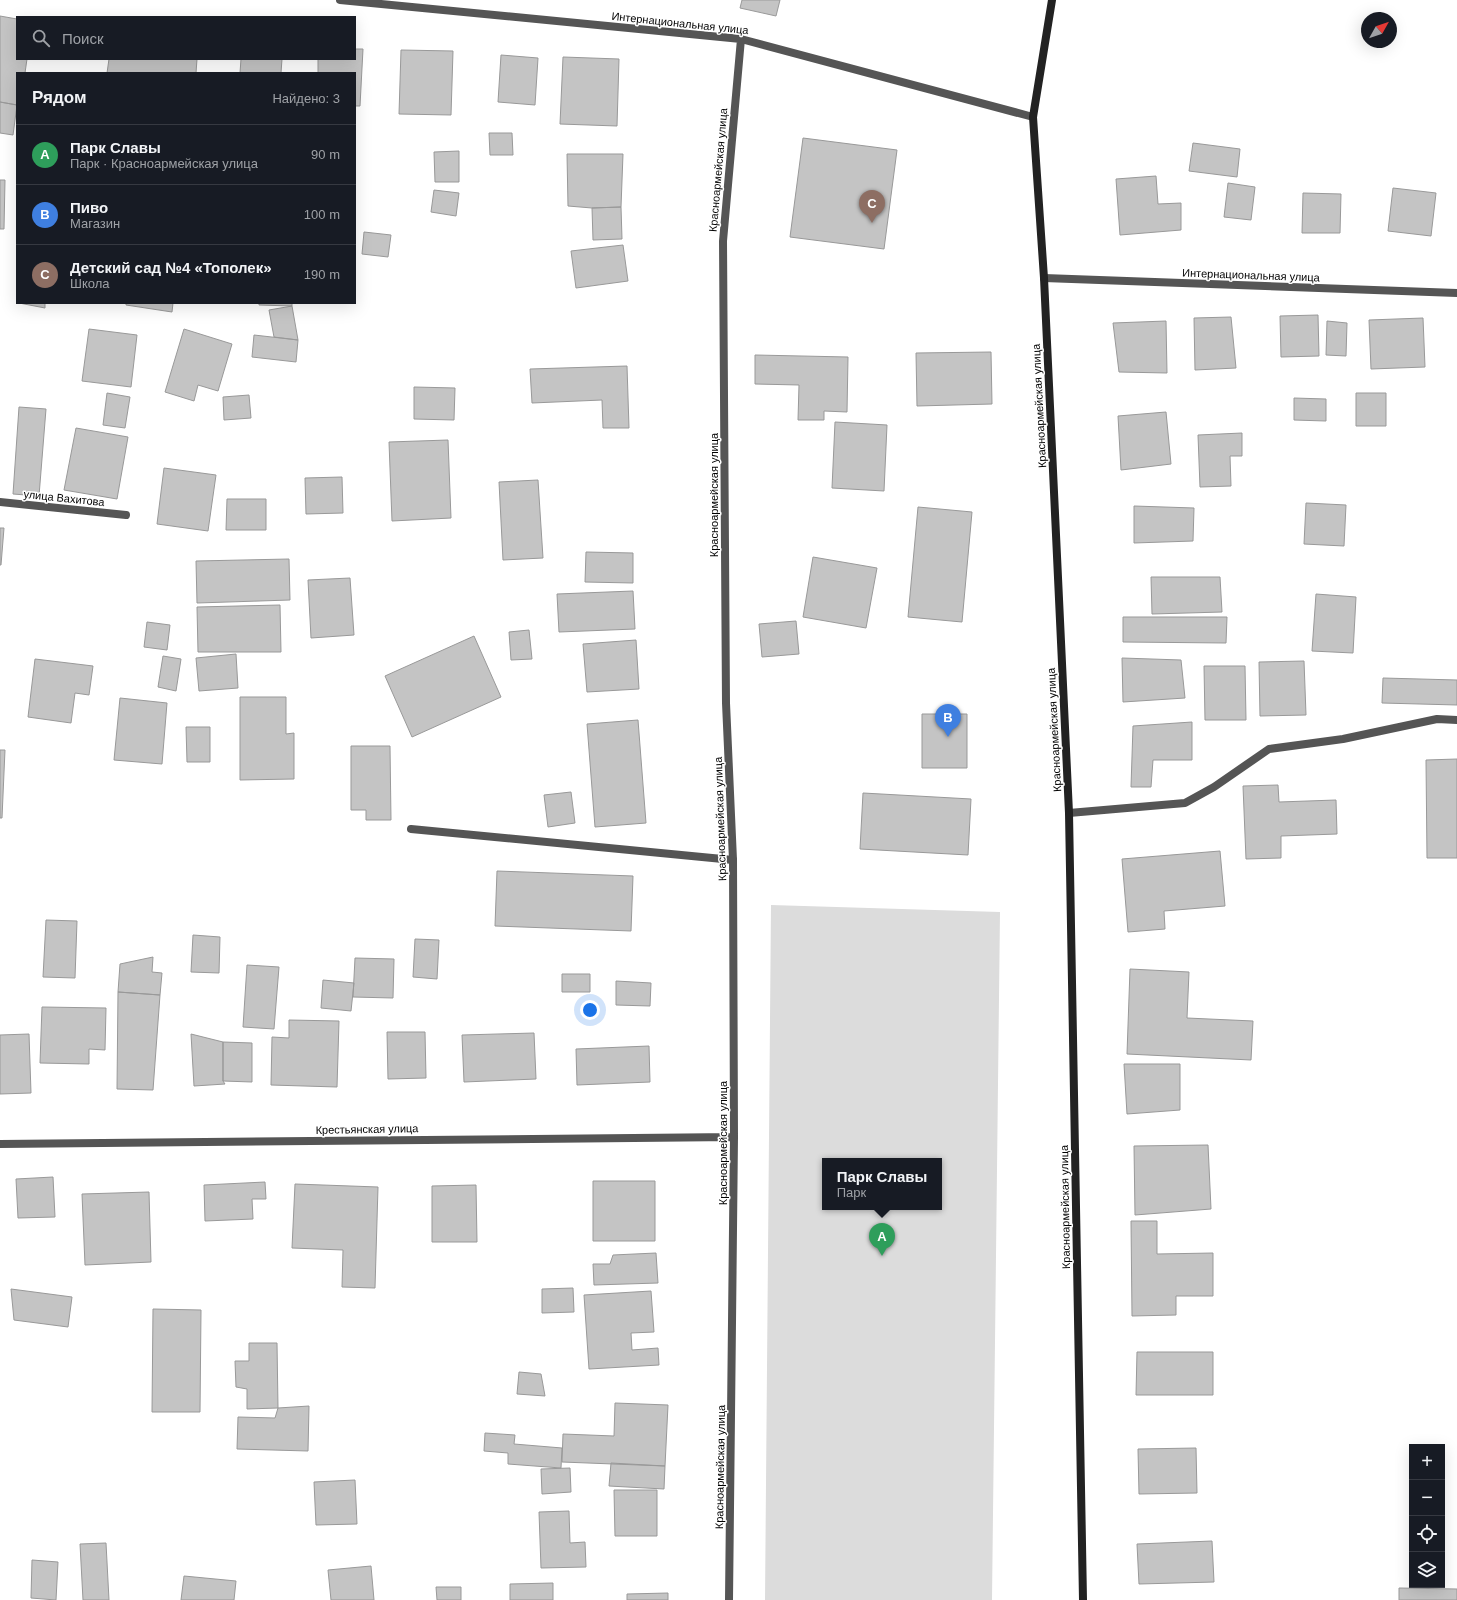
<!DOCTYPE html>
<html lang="ru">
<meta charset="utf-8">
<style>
body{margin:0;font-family:Helvetica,sans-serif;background:#20242c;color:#f1f3f6}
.controls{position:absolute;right:12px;bottom:12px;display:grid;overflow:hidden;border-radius:0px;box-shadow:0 4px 16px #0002}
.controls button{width:36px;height:36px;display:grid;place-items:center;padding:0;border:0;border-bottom:1px solid #363941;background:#171b24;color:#f1f3f6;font:20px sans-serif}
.compass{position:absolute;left:1361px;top:12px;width:36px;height:36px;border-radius:50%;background:#171b24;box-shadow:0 4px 16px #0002;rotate:50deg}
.you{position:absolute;left:590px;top:1010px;width:14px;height:14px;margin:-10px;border:3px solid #fff;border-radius:50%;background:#1a73e8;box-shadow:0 0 0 6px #1a73e833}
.badge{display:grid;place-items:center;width:26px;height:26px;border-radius:50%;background:#b45309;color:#fff;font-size:13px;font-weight:700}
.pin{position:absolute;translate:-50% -33px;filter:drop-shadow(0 1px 2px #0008)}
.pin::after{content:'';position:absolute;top:21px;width:14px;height:12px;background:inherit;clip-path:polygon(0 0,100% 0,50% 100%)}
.popup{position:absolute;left:822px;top:1158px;width:120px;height:52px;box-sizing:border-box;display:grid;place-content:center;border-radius:0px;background:#171b24;filter:drop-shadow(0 1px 3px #0005);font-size:13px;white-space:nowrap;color:#9ea1a6}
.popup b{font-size:15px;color:#f1f3f6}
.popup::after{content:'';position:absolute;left:50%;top:100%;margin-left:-8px;border:8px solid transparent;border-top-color:#171b24}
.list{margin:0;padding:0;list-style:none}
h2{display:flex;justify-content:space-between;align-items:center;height:52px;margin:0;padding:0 16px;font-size:17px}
h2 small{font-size:13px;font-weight:400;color:#9ea1a6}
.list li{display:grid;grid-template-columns:26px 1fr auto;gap:12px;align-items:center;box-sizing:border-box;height:60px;padding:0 16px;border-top:1px solid #363941}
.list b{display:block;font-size:15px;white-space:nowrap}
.list p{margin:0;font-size:13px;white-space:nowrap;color:#9ea1a6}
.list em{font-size:13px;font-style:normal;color:#9ea1a6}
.icon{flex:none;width:22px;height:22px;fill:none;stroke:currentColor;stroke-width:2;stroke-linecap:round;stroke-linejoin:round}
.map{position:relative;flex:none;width:1457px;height:1600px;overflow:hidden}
.search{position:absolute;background:#171b24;box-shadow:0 4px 16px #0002;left:16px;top:16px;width:340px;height:44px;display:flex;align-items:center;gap:10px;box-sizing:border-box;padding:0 14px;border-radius:0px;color:#9ea1a6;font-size:15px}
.panel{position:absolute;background:#171b24;box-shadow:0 4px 16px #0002;left:16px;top:72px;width:340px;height:232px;border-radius:0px}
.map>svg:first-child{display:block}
</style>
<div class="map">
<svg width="1457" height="1600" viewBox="0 0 1457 1600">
<rect width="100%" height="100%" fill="#fff"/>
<path fill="#dcdcdc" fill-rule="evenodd" d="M771,905L1000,912L992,1600H765ZM825,1161H939V1207H825Z"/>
<path fill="#c4c4c4" stroke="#999" d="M742,0H780L776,16L740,8Z
M0,16L17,19V59H27L25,73H17V105L0,102Z
M355,49H363L360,106H355V73H318V59H355Z
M401,50L453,51L451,115L399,114Z
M501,55L538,58L535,105L498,102Z
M563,57L619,59L617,126L560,124Z
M109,59H197L196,73H107Z
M241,59H282L281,73H240Z
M0,102L17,105L13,135L0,133Z
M489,133H512L513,155H490Z
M803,138L897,150L884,249L790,237Z
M1193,143L1240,149L1237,177L1189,171Z
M459,151V182H435L434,152Z
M567,154H623L621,207L592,208L568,206Z
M1156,176L1158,204L1181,203V230L1120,235L1116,179Z
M0,180H5L4,229H0Z
M1228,183L1255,187L1251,220L1224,217Z
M1393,188L1436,193L1431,236L1388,231Z
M434,190L459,193L456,216L431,212Z
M1303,193L1341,194L1340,233H1302Z
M621,207L622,239L593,240L592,208Z
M364,232L391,235L388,257L362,254Z
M623,245L628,281L576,288L571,251Z
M19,303H45V308Z
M126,303H173L172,312L126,305Z
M259,303H292V306L259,305Z
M292,306L298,340L274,337L269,310Z
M1318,315L1319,356L1281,357L1280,316Z
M1231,317L1236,368L1195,370L1194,318Z
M1423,318L1425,367L1371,369L1369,320Z
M1166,321L1167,373L1119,372L1113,323Z
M1327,321L1347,323L1346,356L1326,355Z
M89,329L137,335L131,387L82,381Z
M184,329L232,344L218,391L198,385L194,401L165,392Z
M254,335L298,340L296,362L252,357Z
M991,352L992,404L917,406L916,353Z
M755,355L848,357L847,412L824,411V420H798L799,385L755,384Z
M627,366L629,428H603L602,400L532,403L530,369Z
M414,387L455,388L454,420L414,419Z
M107,393L130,397L125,428L103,425Z
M1356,393H1386V426H1356Z
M249,395L251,418L224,420L223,397Z
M1294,398L1326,399V421L1294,420Z
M19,407L46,409L39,496L13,494Z
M1166,412L1171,464L1121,470L1118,416Z
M835,422L887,425L884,491L832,488Z
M76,428L128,437L117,499L64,490Z
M1242,433V456H1230L1231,486L1200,487L1198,435Z
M448,440L451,518L392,521L389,442Z
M164,468L216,475L208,531L157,524Z
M342,477L343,513L306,514L305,478Z
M538,480L543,558L503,560L499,482Z
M227,499H266V530H226Z
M1306,503L1346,505L1344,546L1304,544Z
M1134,506L1194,508L1193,541L1134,543Z
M918,507L972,512L962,622L908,617Z
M0,528H4L1,565H0Z
M586,552L633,553V583L585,582Z
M813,557L877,568L866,628L803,617Z
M289,559L290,600L197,603L196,561Z
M1151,577H1220L1222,612L1152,614Z
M350,578L354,635L311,638L308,580Z
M633,591L635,629L559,632L557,594Z
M1316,594L1356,597L1353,653L1312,651Z
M280,605L281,652H198L197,607Z
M1123,617H1227L1226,643L1123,642Z
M796,621L799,654L762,657L759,624Z
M147,622L170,625L167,650L144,647Z
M529,630L532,659L511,660L509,632Z
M474,636L501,697L412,737L385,676Z
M636,640L639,689L587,692L583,644Z
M236,654L238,688L199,691L196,658Z
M163,656L181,659L176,691L158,687Z
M1122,658L1181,660L1185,698L1123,702Z
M35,659L93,666L89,695L75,693L71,723L28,717Z
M1304,661L1306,715L1260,716L1259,662Z
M1204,666H1245L1246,720H1205Z
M1383,678L1457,680V705L1382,703Z
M240,697H286V734L294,733V779L240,780Z
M120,698L167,703L162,764L114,760Z
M922,714H967V768H922Z
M638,720L646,823L595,827L587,724Z
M1192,722V760H1153L1151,787H1131L1133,726Z
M186,727H210V762H187Z
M351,746H390L391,820H366V810H351Z
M0,750H5L2,818H0Z
M1457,759V858H1427L1426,760Z
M1278,785L1279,802L1336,800L1337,834L1281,836V858L1246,859L1243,786Z
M571,792L575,823L548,827L544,795Z
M863,793L971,799L968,855L860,849Z
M1220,851L1225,906L1164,911L1165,929L1128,932L1122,859Z
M497,871L633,876L631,931L495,926Z
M46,920L77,921L75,978L43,977Z
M193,935L220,937L219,973L191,972Z
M415,939L439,940L437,979L413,977Z
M153,957L152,972L162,973L160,995L118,992L120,964Z
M355,958L394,959L393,998L353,997Z
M247,965L279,967L274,1029L243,1027Z
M1130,969L1189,972L1187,1018L1253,1021L1251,1060L1127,1054Z
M562,974H590V992H562Z
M323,980L354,983L351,1011L321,1008Z
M616,981L651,983L650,1006L616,1005Z
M118,992L160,995L153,1090L117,1089Z
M42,1007L106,1008L105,1050L89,1049V1064L40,1063Z
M289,1020L339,1021L337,1087L271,1085L272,1037L289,1038Z
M387,1032H425L426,1078L388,1079Z
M534,1033L536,1079L464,1082L462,1035Z
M29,1034L31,1093L0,1094V1035Z
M191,1034L223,1042V1081L225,1084L194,1086Z
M223,1042L252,1043V1082L223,1081Z
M649,1046L650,1082L577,1085L576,1049Z
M1124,1064H1180V1110L1127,1114Z
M1208,1145L1211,1209L1135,1215L1134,1146Z
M53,1177L55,1217L18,1218L16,1179Z
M593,1181H655V1241H593Z
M265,1182L266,1199H252L253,1219L205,1221L204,1185Z
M295,1184L378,1187L375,1288L342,1287L343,1250L292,1248Z
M476,1185L477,1242H432V1186Z
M149,1192L151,1262L85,1265L82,1194Z
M1131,1221H1157V1254L1213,1253V1296H1176V1315L1132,1316Z
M656,1253L658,1283L594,1285L593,1264H610L613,1255Z
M573,1288L574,1312L542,1313V1289Z
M11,1289L72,1297L68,1327L14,1320Z
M651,1291L654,1332L631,1333L632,1350L658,1348L659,1365L589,1369L584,1295Z
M153,1309L201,1310L200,1412H152Z
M249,1343H277L278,1408L247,1409V1389L236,1387L235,1361H249Z
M1137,1352H1213V1395H1136Z
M519,1372L541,1374L545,1396L517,1394Z
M615,1403L668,1405L665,1466L562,1462L563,1434L614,1436Z
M309,1406L308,1451L237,1449L238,1417L275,1418L278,1408Z
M485,1433L515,1435L514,1444L562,1448L561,1468L508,1464V1453L484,1451Z
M1196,1448L1197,1493L1139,1494L1138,1449Z
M611,1463L665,1466L664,1489L609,1486Z
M570,1468L571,1492L542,1494L541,1469Z
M355,1480L357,1524L316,1525L314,1482Z
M614,1490H657V1536H615Z
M569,1511L570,1543L585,1542L586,1567L541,1568L539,1512Z
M1212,1541L1214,1582L1139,1584L1137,1544Z
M106,1543L109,1600H83L80,1544Z
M32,1560L58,1562L56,1600L31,1598Z
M371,1566L374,1600H331L328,1570Z
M184,1576L236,1581L234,1600H181Z
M553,1583V1600H510V1584Z
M436,1587H461V1600H437Z
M1399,1588L1457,1589V1600H1399Z
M668,1593V1600H627V1594Z"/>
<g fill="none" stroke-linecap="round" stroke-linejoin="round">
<path stroke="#555" stroke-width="8" d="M411,829L733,860"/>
<path stroke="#555" stroke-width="8" d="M340,0L741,39L1033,117
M1044,278L1457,293
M0,502L126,515
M1069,813L1185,803L1214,787L1269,749L1343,739L1437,719L1457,720
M0,1144L734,1137
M729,1600L734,1137L733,860L726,703L723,241L741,39"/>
<path stroke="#222" stroke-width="8" d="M1052,0L1033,117L1044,278L1069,813L1083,1600"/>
</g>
<g text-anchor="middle" stroke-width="3" stroke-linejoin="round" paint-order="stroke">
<g font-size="11" fill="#000" stroke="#fff">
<text transform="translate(680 23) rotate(6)" y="4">Интернациональная улица</text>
<text transform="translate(718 170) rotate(-85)" y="4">Красноармейская улица</text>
<text transform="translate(1251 275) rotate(2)" y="4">Интернациональная улица</text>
<text transform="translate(1039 406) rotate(-93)" y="4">Красноармейская улица</text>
<text transform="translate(714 495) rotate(-90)" y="4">Красноармейская улица</text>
<text transform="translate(64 498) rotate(6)" y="4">улица Вахитова</text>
<text transform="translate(1054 730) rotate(-93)" y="4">Красноармейская улица</text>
<text transform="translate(720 819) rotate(-92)" y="4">Красноармейская улица</text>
<text transform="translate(367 1129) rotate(-1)" y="4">Крестьянская улица</text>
<text transform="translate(723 1143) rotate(-90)" y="4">Красноармейская улица</text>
<text transform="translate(1065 1207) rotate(-91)" y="4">Красноармейская улица</text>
<text transform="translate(720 1467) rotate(-89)" y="4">Красноармейская улица</text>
</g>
</g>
</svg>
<div class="controls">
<button>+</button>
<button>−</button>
<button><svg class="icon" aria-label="locate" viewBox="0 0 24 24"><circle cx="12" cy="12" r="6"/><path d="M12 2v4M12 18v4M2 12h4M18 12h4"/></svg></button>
<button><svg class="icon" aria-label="layers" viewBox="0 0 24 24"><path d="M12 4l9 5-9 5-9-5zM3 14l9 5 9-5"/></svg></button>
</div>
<svg class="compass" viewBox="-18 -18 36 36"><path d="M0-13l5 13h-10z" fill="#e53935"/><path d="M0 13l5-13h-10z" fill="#9ea1a6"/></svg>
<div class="you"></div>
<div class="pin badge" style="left:882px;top:1256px;background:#2e9e5b">A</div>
<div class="popup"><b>Парк Славы</b>Парк</div>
<div class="pin badge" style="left:948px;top:737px;background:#3f7fe0">B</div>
<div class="pin badge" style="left:872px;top:223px;background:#8d6e63">C</div>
<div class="search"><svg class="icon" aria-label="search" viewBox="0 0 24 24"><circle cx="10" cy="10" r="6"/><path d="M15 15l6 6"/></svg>Поиск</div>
<section class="panel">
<h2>Рядом<small>Найдено: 3</small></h2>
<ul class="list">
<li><span class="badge" style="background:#2e9e5b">A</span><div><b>Парк Славы</b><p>Парк · Красноармейская улица</p></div><em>90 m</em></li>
<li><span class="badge" style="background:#3f7fe0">B</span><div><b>Пиво</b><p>Магазин</p></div><em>100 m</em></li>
<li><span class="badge" style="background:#8d6e63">C</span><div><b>Детский сад №4 «Тополек»</b><p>Школа</p></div><em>190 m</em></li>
</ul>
</section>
</div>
